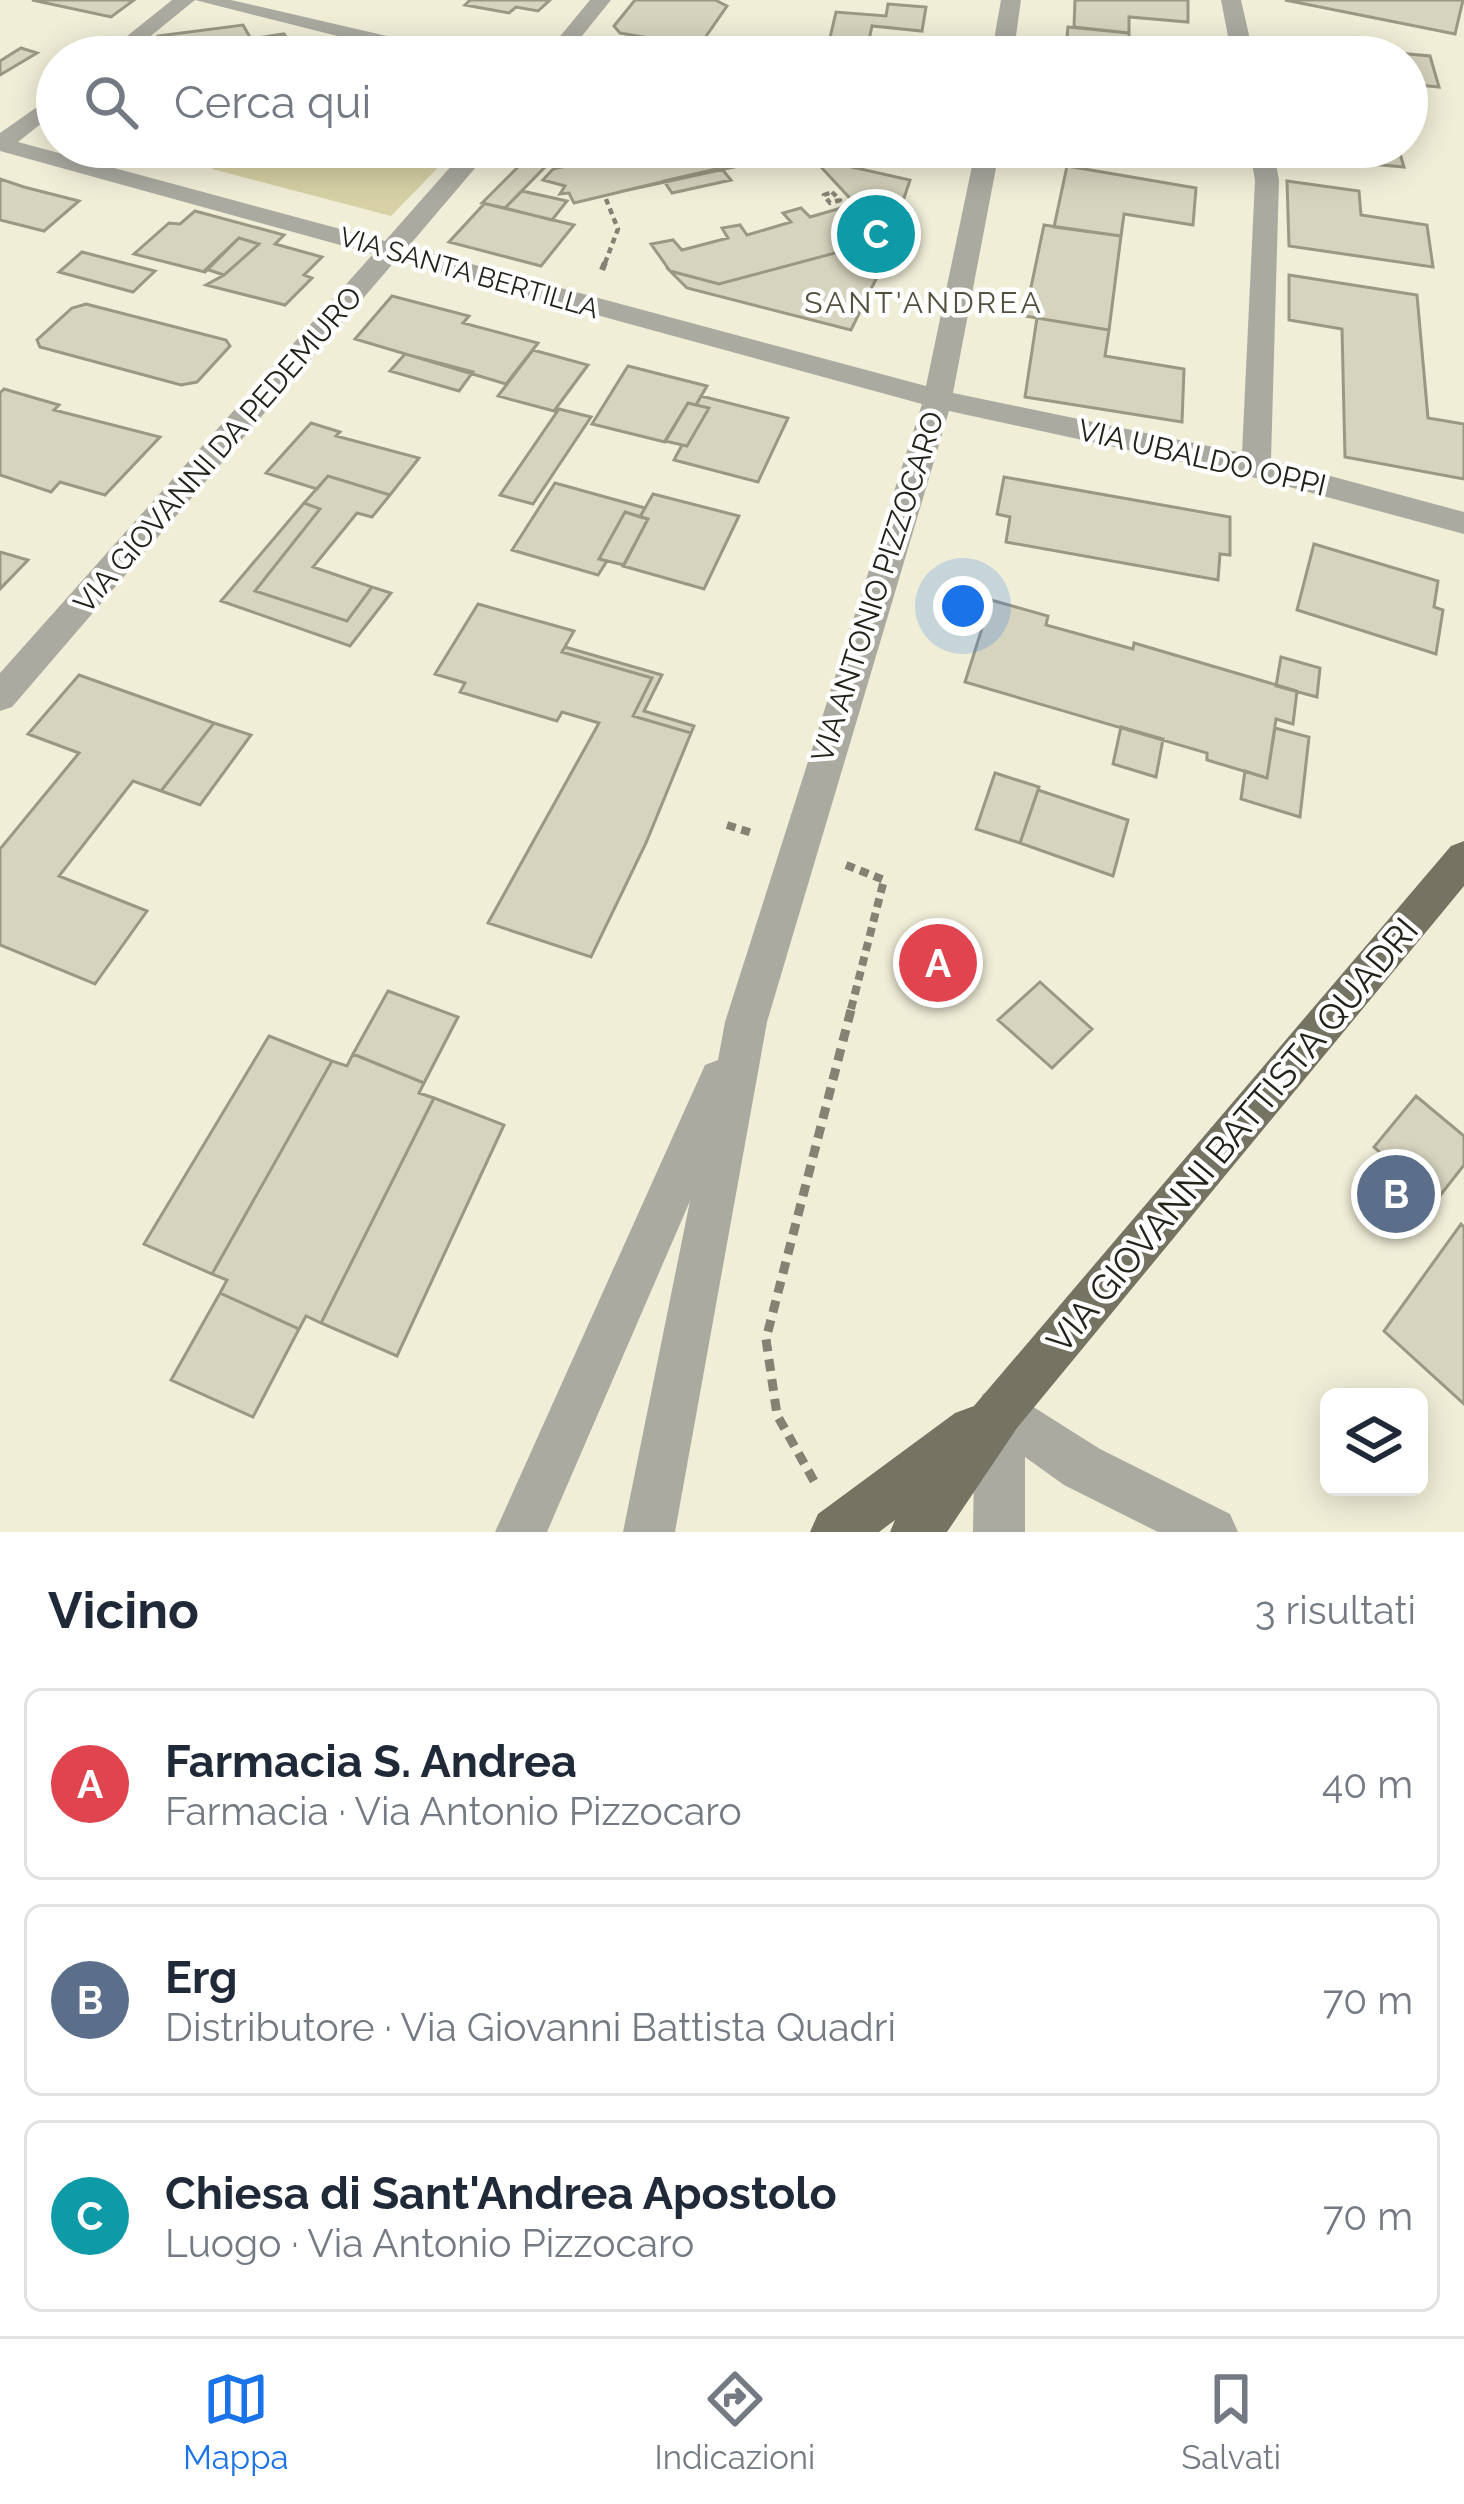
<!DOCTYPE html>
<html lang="it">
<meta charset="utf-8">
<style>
body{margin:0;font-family:Raleway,sans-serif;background:#f2f2f3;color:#1f2937}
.controls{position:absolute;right:36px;bottom:36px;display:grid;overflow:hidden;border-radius:18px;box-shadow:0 6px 30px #0003}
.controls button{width:108px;height:108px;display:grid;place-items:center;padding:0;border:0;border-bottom:3px solid #e0e1e3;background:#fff;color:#1f2937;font:60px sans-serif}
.you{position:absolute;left:963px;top:606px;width:42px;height:42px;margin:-30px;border:9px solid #fff;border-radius:50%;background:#1a73e8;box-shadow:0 0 0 18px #1a73e833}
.badge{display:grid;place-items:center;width:78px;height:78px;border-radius:50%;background:#1a73e8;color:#fff;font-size:39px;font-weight:700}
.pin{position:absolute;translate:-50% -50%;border:6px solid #fff;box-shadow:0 3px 12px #0006}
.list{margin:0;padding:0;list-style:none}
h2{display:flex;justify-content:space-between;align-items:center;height:156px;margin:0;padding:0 48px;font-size:51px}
h2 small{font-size:39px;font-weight:400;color:#747a83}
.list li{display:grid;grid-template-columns:78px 1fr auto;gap:36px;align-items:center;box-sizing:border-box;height:192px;margin:0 24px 24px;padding:0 24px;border:3px solid #e0e1e3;border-radius:18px}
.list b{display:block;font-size:45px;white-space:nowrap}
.list p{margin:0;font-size:39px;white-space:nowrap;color:#747a83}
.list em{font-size:39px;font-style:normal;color:#747a83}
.icon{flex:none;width:66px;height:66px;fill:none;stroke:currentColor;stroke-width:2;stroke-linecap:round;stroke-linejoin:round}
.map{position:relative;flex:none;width:1464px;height:1532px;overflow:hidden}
.search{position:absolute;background:#fff;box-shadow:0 6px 30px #0003;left:36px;right:36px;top:36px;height:132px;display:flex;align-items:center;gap:30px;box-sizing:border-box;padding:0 42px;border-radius:66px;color:#747a83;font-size:45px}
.sheet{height:804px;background:#fff}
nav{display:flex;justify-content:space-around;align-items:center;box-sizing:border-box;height:168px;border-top:3px solid #e0e1e3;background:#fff;font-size:33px;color:#747a83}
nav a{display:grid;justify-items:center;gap:6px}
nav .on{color:#1a73e8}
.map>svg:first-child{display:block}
</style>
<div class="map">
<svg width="1464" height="1532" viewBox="0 0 1464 1532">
<rect width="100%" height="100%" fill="#f1eed8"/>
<path fill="#d7d1a5" d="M239,147H458L391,216L212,169Z"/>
<path fill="#d6d3be" stroke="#9a9883" stroke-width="3" d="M32,0H134L111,17Z
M470,0H550L538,11L516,7L509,13L465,5Z
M635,0H715L727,6L702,42L690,45L620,33L614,26Z
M1075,0H1188V22L1129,17V33L1074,27Z
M1285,0H1463L1455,34Z
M888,4L926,7L922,31L872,26L869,40L841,38L836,57H798L802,40L829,42L836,12L886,16Z
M243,25L251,39L284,34L290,43L310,40L317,57H164L158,36Z
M1068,27L1129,33V57H1065Z
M1310,45L1430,56L1439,87L1407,84V57H1313Z
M21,48L37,53L0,75V61Z
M522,147H545L530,164L511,159Z
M759,147L766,157L574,203L569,193L560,194L565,186L543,180L553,169L647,147Z
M1112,147H1197V155Z
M1284,147H1398L1404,167L1285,156Z
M764,157L766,160L619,192L721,168Z
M523,162L545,167L505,208L482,203Z
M834,163L910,180L879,273L851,330L687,288L670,271L719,284L850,249L869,219L821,167Z
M1067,166L1196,188L1193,225L1124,214L1121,236L1054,227Z
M721,168L731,180L672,193L664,181Z
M0,179L24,187L79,201L44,231L0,220Z
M1287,181L1359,191L1361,215L1427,225L1433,267L1289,246Z
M522,191L567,201L552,220L505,208Z
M485,203L486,204L574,225L541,266L449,242Z
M855,204L869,219L850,249L719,284L670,271L651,244L673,240L682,250L728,238L722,228L740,225L747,235L791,222L783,213L801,208L810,217Z
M195,211L284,235L275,244L322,257L304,275L312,278L285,305L206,285L224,275L259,244L239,238L205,272L134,254L169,223L180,224Z
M1044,225L1121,236L1109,330L1025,316Z
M239,238L259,244L224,275L206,269Z
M82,252L155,271L133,292L59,272Z
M1289,275L1417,295L1428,418L1464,424V479L1345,457L1342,329L1289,320Z
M392,296L469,316L463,323L538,343L506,384L355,339Z
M86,304L226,340L230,346L197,382L181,385L40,347L37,340L72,308Z
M1037,318L1109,330L1105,356L1184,369L1182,422L1025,397Z
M533,350L588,365L554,411L498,396Z
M405,354L473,372L459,391L390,371Z
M628,366L707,386L696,405L688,403L665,442L592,424Z
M4,389L59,405L54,410L160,437L105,495L60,482L51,492L0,475V393Z
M701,396L788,418L758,482L674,460L682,445L687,446L709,408L696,405Z
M688,403L709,408L687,446L665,441Z
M559,409L591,417L533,504L500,495Z
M311,423L340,432L336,436L419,458L390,495L328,476L317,489L266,473Z
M328,476L390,495L372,517L357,513L313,567L372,587L347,621L255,591L320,509L304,503Z
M1004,477L1230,517V555L1220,554L1218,580L1006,542L1010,517L997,514Z
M555,483L645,508L640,517L625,512L599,559L607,561L598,575L512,550Z
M653,494L739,516L704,589L623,566L648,519L640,517Z
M304,503L320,509L255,591L347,621L372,587L391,593L350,646L221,601Z
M625,512L648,519L624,565L599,559Z
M1314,544L1438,581L1434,607L1443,610L1436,654L1297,610Z
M0,552L28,560L0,589Z
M991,600L1048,616L1046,625L1133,649L1134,643L1297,691L1293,724L1276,719L1267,778L1207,760V753L965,682Z
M478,604L574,631L562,652L652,678L633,716L691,733L646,843L591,957L488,923L599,723L562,712L557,721L460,692L465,683L435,674Z
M565,647L662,675L644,711L694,726L691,733L633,716L652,678L562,652Z
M1281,657L1320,668L1317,697L1276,686Z
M79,675L214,723L161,791L133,781L59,876L147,911L95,984L0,945V849L79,753L28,734Z
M214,723L251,735L200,805L161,791Z
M1121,727L1163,739L1156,777L1113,764Z
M1275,728L1309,737L1300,817L1241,799L1245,771L1267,778Z
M995,773L1039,787L1020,843L976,829Z
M1038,790L1128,820L1113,876L1020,843Z
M1040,982L1092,1029L1052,1068L998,1020Z
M388,991L458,1017L424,1083L353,1054Z
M269,1036L332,1061L212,1274L144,1244Z
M353,1054L424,1083L419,1093L434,1098L321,1323L306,1316L299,1329L220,1293L227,1280L212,1274L332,1061L347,1066Z
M1416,1096L1464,1136V1165L1435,1202L1374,1147Z
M434,1098L504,1125L397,1356L321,1323Z
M1461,1224L1464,1227V1404L1384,1331Z
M220,1293L299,1329L253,1417L171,1380Z"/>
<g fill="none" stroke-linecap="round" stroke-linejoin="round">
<path stroke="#848273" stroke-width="4.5" stroke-dasharray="6 4.5" stroke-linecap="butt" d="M832,192L840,200L830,203L824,195Z
M605,263L618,229L606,199"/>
<path stroke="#848273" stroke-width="6" stroke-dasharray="8 4.5" stroke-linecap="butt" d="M602,270L606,260"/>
<path stroke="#848273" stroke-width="8" stroke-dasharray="9 6" stroke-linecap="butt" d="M727,825L752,833
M846,865L884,880L851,1009"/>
<path stroke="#848273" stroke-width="9" stroke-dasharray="12 8" stroke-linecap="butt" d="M814,1481L777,1415L766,1339L852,1006"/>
<path fill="#abaaa1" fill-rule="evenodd" d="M172,0H231L456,52L459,57H421L195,0L125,57H101Z
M590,0H611L565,57H543Z
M1001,0H1021L1013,57H991Z
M1221,0H1241L1254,57H1232Z
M57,93V111L18,142L385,241L468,147H493L408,247L926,386L976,147H1000L953,393L1242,453L1255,180L1249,147H1273L1279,180L1271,460L1464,512V534L1256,478L949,411L767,1022L675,1532H623L690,1201L547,1532H495L705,1065L718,1060L725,1022L922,404L396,260L12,707L0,711V673L373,254L0,151V133Z
M1000,1386L1100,1449L1230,1514L1238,1532H1158L1064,1485L1025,1457V1532H973L975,1411L983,1394Z"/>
<path fill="#757362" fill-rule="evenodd" d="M1464,841V886L1017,1428L947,1532H890L895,1520L879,1532H810L818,1514L955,1413L974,1406L1451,846Z"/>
</g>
<g text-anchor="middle" stroke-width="9" stroke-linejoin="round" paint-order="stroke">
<g font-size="27" fill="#24231b" stroke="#fff">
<text transform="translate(469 273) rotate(16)" y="9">VIA SANTA BERTILLA</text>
</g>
<g font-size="30" letter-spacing="3" fill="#53503e" stroke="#fff">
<text x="924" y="313">SANT'ANDREA</text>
</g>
<g font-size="30" fill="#24231b" stroke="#fff">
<text transform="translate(218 450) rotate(-49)" y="10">VIA GIOVANNI DA PEDEMURO</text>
<text transform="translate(1202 458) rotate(13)" y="10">VIA UBALDO OPPI</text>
<text transform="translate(878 587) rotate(-72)" y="10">VIA ANTONIO PIZZOCARO</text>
</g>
<g font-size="36" fill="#24231b" stroke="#fff">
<text transform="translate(1232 1135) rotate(-50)" y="13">VIA GIOVANNI BATTISTA QUADRI</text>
</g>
</g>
</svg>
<div class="controls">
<button><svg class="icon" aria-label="layers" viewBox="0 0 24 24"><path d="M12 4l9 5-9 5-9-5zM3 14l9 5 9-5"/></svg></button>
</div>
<div class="you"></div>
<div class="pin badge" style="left:938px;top:963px;background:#e0444e">A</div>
<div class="pin badge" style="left:1396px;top:1194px;background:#5c6f8a">B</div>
<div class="pin badge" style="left:876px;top:234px;background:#0f9aa8">C</div>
<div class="search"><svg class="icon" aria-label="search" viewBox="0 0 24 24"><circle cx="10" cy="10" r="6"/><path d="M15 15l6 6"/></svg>Cerca qui</div>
</div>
<section class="sheet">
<h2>Vicino<small>3 risultati</small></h2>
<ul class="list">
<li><span class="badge" style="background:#e0444e">A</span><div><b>Farmacia S. Andrea</b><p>Farmacia · Via Antonio Pizzocaro</p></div><em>40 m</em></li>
<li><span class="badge" style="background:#5c6f8a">B</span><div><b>Erg</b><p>Distributore · Via Giovanni Battista Quadri</p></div><em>70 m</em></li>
<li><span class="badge" style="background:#0f9aa8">C</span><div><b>Chiesa di Sant'Andrea Apostolo</b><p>Luogo · Via Antonio Pizzocaro</p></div><em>70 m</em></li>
</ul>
</section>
<nav>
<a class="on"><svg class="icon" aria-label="map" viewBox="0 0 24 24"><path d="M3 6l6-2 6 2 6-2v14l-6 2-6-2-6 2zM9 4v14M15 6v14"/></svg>Mappa</a>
<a><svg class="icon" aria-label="directions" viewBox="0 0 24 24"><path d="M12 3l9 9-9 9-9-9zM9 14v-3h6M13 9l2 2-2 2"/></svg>Indicazioni</a>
<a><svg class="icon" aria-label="saved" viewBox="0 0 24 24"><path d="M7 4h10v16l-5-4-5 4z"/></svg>Salvati</a>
</nav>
